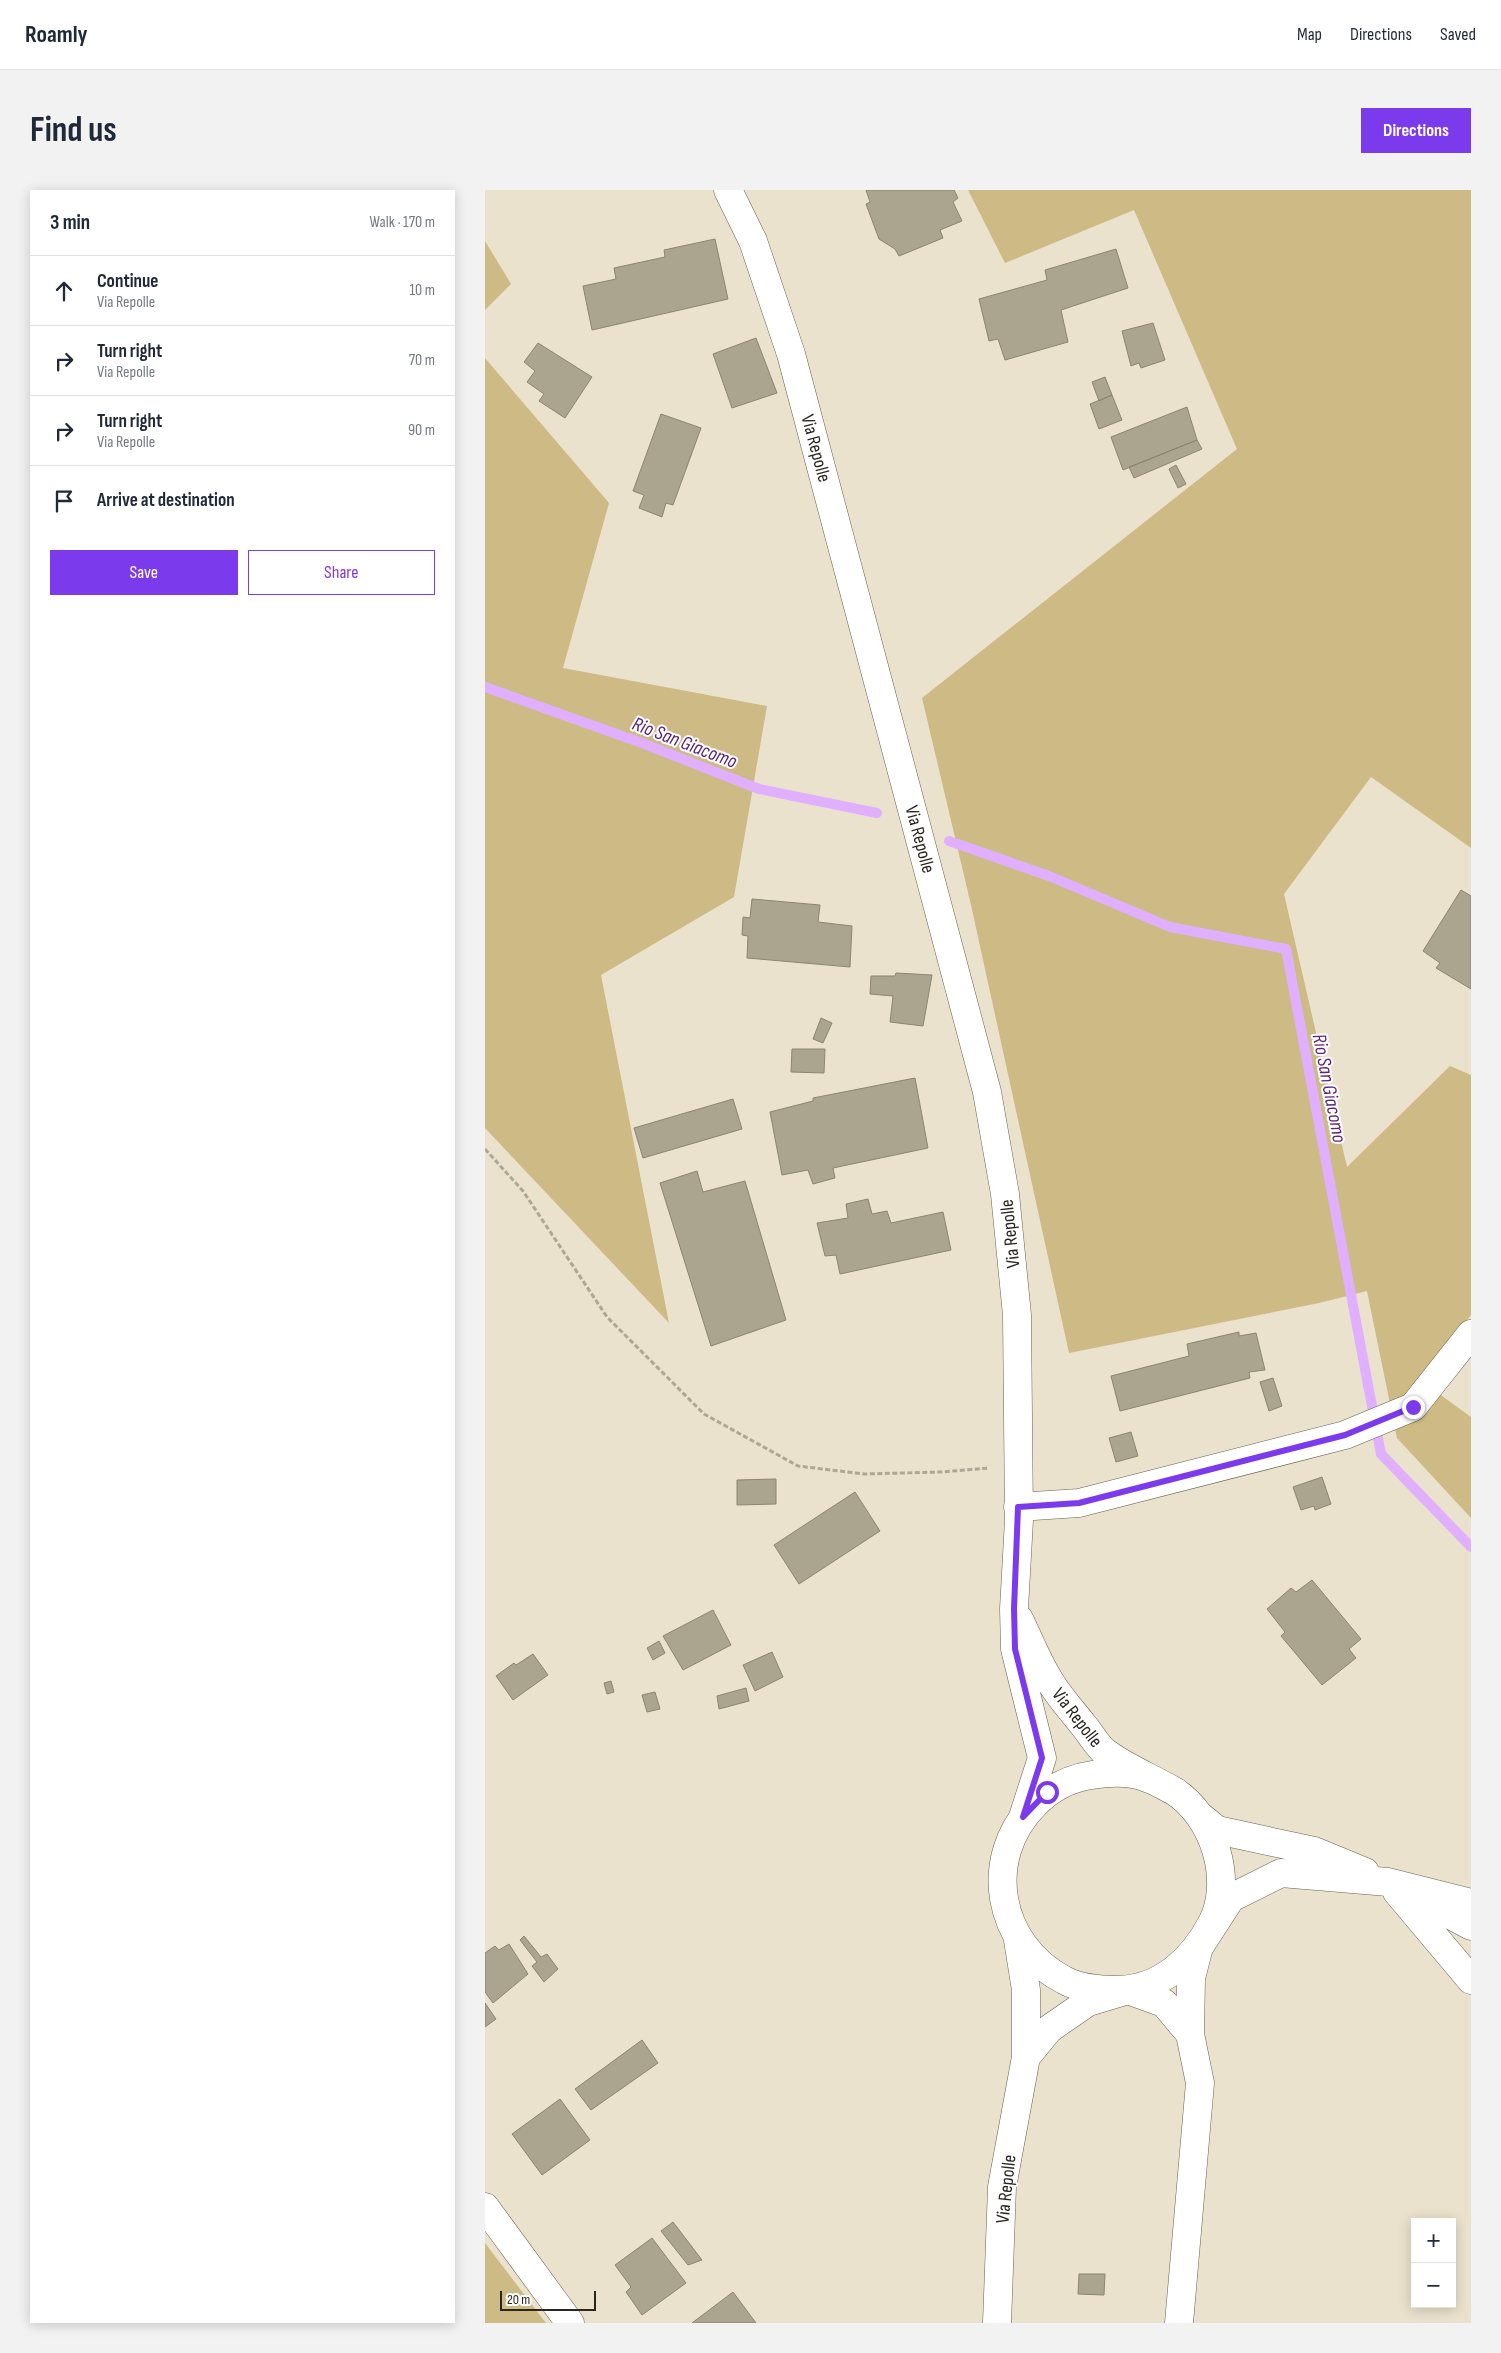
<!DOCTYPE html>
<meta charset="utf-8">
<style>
body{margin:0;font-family:"Sofia Sans Condensed",sans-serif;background:#f2f2f3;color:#1f2937}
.controls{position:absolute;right:15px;bottom:15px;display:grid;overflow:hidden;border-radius:0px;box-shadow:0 2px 12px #0003}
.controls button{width:45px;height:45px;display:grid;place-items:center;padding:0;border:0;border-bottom:1px solid #e0e1e3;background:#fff;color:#1f2937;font:25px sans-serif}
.scale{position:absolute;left:15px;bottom:12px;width:96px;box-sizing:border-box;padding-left:5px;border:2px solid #29261e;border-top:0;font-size:14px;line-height:18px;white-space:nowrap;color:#29261e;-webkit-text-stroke:4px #fff;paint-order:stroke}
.stop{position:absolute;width:15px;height:15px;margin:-11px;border:4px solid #7c3aed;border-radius:50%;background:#fff}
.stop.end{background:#7c3aed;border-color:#fff;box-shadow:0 1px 5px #0008}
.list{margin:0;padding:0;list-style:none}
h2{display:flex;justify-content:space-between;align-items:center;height:65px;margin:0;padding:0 20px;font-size:21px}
h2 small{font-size:16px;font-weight:400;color:#747a83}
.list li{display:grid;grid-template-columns:32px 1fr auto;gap:15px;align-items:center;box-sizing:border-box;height:70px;padding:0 20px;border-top:1px solid #e0e1e3}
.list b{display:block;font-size:19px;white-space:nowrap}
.list p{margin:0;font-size:16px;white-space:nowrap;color:#747a83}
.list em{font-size:16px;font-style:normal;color:#747a83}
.actions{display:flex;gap:10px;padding:15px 20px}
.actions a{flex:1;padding:11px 0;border:1px solid #7c3aed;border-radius:0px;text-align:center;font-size:18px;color:#7c3aed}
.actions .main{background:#7c3aed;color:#fff}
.icon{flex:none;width:28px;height:28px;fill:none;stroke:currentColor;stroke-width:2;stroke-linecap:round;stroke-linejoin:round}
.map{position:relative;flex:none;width:986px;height:2133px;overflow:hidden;border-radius:0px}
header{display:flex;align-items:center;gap:30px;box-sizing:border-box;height:70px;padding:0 25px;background:#fff;border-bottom:1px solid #e0e1e3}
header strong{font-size:24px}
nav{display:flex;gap:28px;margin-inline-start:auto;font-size:18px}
.intro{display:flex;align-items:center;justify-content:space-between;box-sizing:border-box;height:120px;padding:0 30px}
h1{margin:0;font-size:35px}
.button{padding:12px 22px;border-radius:0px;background:#7c3aed;color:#fff;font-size:18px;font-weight:700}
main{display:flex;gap:30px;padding:0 30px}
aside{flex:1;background:#fff;border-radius:0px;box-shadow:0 2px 12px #0003}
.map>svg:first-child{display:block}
</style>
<header>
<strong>Roamly</strong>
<nav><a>Map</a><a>Directions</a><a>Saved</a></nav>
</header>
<div class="intro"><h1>Find us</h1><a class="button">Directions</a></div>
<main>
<aside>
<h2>3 min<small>Walk · 170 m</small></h2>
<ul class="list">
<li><svg class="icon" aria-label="ahead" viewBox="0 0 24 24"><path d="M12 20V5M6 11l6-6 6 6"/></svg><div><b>Continue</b><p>Via Repolle</p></div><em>10 m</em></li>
<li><svg class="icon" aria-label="right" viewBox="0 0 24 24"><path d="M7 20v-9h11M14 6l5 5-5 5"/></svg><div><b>Turn right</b><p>Via Repolle</p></div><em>70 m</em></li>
<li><svg class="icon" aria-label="right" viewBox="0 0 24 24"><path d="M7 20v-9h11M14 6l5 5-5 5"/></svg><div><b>Turn right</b><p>Via Repolle</p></div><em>90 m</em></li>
<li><svg class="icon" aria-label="arrive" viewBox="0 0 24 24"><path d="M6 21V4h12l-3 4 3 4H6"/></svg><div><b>Arrive at destination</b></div></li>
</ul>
<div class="actions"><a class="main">Save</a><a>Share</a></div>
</aside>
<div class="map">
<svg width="986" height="2133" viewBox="0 0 986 2133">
<rect width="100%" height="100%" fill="#eae2cd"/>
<path fill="#cdba85" d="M483,0H986V658L886,587L799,704L862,977L965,876L986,885V1125L935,1190L986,1227V1328L912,1248L882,1101L834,1113L584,1163L486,715L437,508L752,259L649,20L520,73Z
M0,51L26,94L0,120Z
M0,168L124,313L78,478L282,516L249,707L116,785L184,1133L0,938Z
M0,2053L61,2133H0Z"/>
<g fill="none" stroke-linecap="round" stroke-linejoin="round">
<path stroke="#e0b0fe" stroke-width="10" d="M0,497L157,553L274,599L392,623
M464,651L564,686L685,737L801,759L896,1264L986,1357"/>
</g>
<path fill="#aba590" stroke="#8b8571" d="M381,0H469L473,8L468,12L477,31L455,40L458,48L414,66L410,59L394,49L381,14L385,12Z
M230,49L243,109L107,140L98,96L131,89L129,78L180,67L179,60Z
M631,59L643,98L576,120L583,152L520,170L513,149L504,151L494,109L562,90L560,80Z
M668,133L680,170L656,178L654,173L646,176L637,141Z
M271,148L292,203L247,218L228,164Z
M53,153L107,187L80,228L54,211L59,204L42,192L50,181L39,172Z
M620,187L627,205L614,211L607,192Z
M627,205L637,230L614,239L605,214Z
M702,217L712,250L638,280L626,247Z
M176,224L216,238L188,315L181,313L177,327L154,318L159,305L148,301Z
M712,250L717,259L649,288L644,277Z
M691,275L701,294L693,298L684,279Z
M976,700L986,706V799L951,778L955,773L938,761Z
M267,709L335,715L333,732L367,736L365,777L262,768L263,746L257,745L258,727L265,728Z
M411,783L447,785L438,836L405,832L408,806L385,804L386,786H410Z
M336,828L347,833L338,853L328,849Z
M307,859H340L339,883L306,882Z
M430,888L443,958L348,978L350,988L328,994L323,980L297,985L285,922L328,911V908Z
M248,909L257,939L158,968L149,938Z
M212,981L218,1002L260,991L301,1130L226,1156L175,993Z
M383,1009L387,1024L402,1021L406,1033L458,1022L466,1060L355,1084L351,1065L340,1066L332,1033L363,1028L361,1014Z
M754,1142V1146L771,1143L780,1180L764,1182L765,1188L635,1221L626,1186L704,1166L702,1154Z
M788,1188L797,1216L784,1221L775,1192Z
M646,1242L653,1266L631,1272L624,1248Z
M837,1287L846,1314L830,1320L829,1316L816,1320L808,1297Z
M291,1289V1314L252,1315V1290Z
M370,1302L395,1341L314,1394L289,1355Z
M827,1390L876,1449L864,1459L871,1468L837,1495L796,1446L800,1442L782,1419L806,1398L811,1402Z
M228,1420L246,1455L198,1480L178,1446Z
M174,1451L180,1463L168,1470L162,1458Z
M287,1462L298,1487L270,1501L258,1475Z
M48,1464L63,1485L28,1510L11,1486L29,1473L31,1475Z
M126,1491L129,1502L122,1504L119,1493Z
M261,1498L264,1511L234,1519L232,1506Z
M170,1502L175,1519L162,1522L157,1505Z
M39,1746L56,1767L62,1764L73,1779L59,1792L47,1776L52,1772L35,1750Z
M24,1754L43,1784L8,1813L0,1802V1763L10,1756L14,1760Z
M0,1813L11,1829L0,1837Z
M157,1850L173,1873L106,1920L90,1899Z
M75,1909L105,1950L57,1985L27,1944Z
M188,2032L217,2070L203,2075L176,2041Z
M167,2048L201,2093L157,2125L141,2102L146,2097L130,2075Z
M594,2084H620L619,2105L593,2104Z
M248,2102L271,2133H207Z"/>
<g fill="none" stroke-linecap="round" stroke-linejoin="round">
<g stroke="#67614e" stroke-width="29">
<path id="minor" d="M243,0L268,51L306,164L502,902L520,1004L532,1125L534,1330L529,1419L530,1459L557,1568L538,1627
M533,1317L594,1313L860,1245L928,1217L986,1144
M534,1429C545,1451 554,1476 568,1496C577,1510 589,1523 599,1536C606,1544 612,1556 620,1562C639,1577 667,1588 689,1601C729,1627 749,1690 727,1733C708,1769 677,1799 633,1800C615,1800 595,1799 579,1790C512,1755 496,1668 550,1614C566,1598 585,1588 607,1585C625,1582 645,1581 662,1588C672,1591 682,1598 691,1602
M705,1844L706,1788L714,1757
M541,1867L564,1839L603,1812L643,1800L679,1813L705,1844L715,1893L694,2133
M0,2017L85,2133
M512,2133L517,1997L541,1867V1800L533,1750"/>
</g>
<g stroke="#67614e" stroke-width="29">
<path id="highway" d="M715,1626L732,1640L829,1661L880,1682
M912,1702L986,1790
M943,1713L986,1736
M715,1756L746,1708L796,1683L903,1692L986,1713"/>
</g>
<path stroke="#ada796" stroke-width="3" stroke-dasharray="5 2.5" stroke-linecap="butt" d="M0,959L38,1001L122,1127L219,1224L313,1276L379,1284L456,1282L504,1278"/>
<use href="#minor" stroke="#fff" stroke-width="28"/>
<use href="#highway" stroke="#fff" stroke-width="28"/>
</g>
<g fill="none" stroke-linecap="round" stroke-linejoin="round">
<path stroke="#7c3aed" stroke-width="6" d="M562,1602L538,1627L557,1568L530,1459L529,1419L533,1317L594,1313L860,1245L928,1217"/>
</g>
<g text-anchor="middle" stroke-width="4" stroke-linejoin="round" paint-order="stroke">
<g font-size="19" fill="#29261e" stroke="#fff">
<text transform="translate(332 258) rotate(75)" y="7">Via Repolle</text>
<text transform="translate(436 649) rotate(75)" y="7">Via Repolle</text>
<text transform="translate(524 1044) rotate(-96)" y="7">Via Repolle</text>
<text transform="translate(593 1527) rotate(52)" y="7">Via Repolle</text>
<text transform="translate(520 1999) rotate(-84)" y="7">Via Repolle</text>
</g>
<g font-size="20" font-style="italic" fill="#5e247d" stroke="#fff">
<text transform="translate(200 552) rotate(21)" y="7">Rio San Giacomo</text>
<text transform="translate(845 898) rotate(79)" y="7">Rio San Giacomo</text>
</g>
</g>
</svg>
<div class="controls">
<button>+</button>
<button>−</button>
</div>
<div class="scale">20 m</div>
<div class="stop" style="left:562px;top:1602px"></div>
<div class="stop end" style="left:928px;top:1217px"></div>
</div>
</main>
